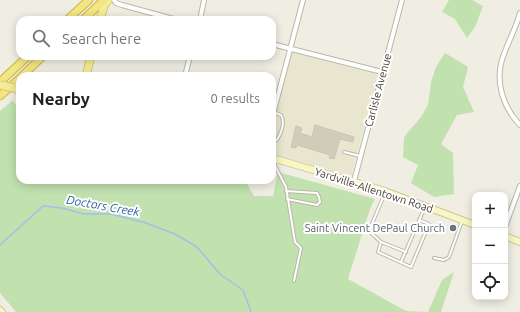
<!DOCTYPE html>
<meta charset="utf-8">
<style>
body{margin:0;font-family:Ubuntu,sans-serif;background:#f2f2f2;color:#202124}
.controls{position:absolute;right:12px;bottom:12px;display:grid;overflow:hidden;border-radius:8px;box-shadow:0 2px 10px #0003}
.controls button{width:36px;height:36px;display:grid;place-items:center;padding:0;border:0;border-bottom:1px solid #e0e0e0;background:#fff;color:#202124;font:20px sans-serif}
.list{margin:0;padding:0;list-style:none}
h2{display:flex;justify-content:space-between;align-items:center;height:52px;margin:0;padding:0 16px;font-size:17px}
h2 small{font-size:13px;font-weight:400;color:#757577}
.icon{flex:none;width:22px;height:22px;fill:none;stroke:currentColor;stroke-width:2;stroke-linecap:round;stroke-linejoin:round}
.map{position:relative;flex:none;width:520px;height:312px;overflow:hidden}
.search{position:absolute;background:#fff;box-shadow:0 2px 10px #0003;left:16px;top:16px;width:260px;height:44px;display:flex;align-items:center;gap:10px;box-sizing:border-box;padding:0 14px;border-radius:12px;color:#757577;font-size:15px}
.panel{position:absolute;background:#fff;box-shadow:0 2px 10px #0003;left:16px;top:72px;width:260px;height:112px;border-radius:12px}
.map>svg:first-child{display:block}
</style>
<div class="map">
<svg width="520" height="312" viewBox="0 0 520 312">
<rect width="100%" height="100%" fill="#f0eee3"/>
<path fill="#e8e6ce" d="M292,52L378,75L351,176L272,154V129Z"/>
<path fill="#c1e1af" d="M449,0H472L483,6L475,27L467,38L455,19L442,12Z
M445,53L468,67L463,87L474,112L457,115L441,144L453,153L454,194L434,197L411,183L418,165L403,157L404,137L421,117L428,105L431,82L436,67Z
M13,100L20,113V180H245L254,196H273L278,172L375,199L370,209L348,279L406,311L428,312L442,280L454,272L441,312H16L0,293V111Z"/>
<g fill="none" stroke-linecap="round" stroke-linejoin="round">
<path stroke="#a4bfe8" stroke-width="1.5" d="M0,245L43,206L62,208L84,214H111L146,223L175,234L197,247L220,274L243,290L251,312"/>
</g>
<path fill="#d0ccba" stroke="#cac5ae" d="M315,125L354,137L353,142L340,139L334,159L329,158L330,155L297,145L296,148L291,147L296,126L302,128L300,133L312,137Z"/>
<g fill="none" stroke-linecap="round" stroke-linejoin="round">
<g stroke="#bab7a7" stroke-width="4">
<path id="service" d="M272,141L277,140C281,133 286,123 281,115L273,112
M344,152L360,156
M272,160L286,187L295,242L301,248L294,281
M286,191L317,193L319,197L320,202L317,205L287,199
M385,193L369,231L381,242L378,252L411,267L429,224L419,220
M381,242L406,252
M434,258L444,260L449,257L462,221
M401,262L425,207"/>
</g>
<g stroke="#bab7a7" stroke-width="6">
<path id="minor" d="M114,0L116,3L122,5L177,20
M520,13C516,28 509,40 504,54C494,79 502,106 520,125
M200,20L204,0
M272,44L382,72
M185,76L190,56
M272,118L303,0
M354,181L402,0
M505,227L520,186"/>
</g>
<g stroke="#ccc896" stroke-width="8">
<path id="secondary" d="M272,158L382,190L475,225
M505,236L520,242
M0,310L2,312"/>
</g>
<g stroke="#d7cc6a" stroke-width="9">
<path id="primary" d="M100,20L104,6L108,0
M86,76L91,56
M14,88L20,91"/>
</g>
<g stroke="#cdb53f" stroke-width="9">
<path id="trunk" d="M67,20L89,0
M83,20L104,0
M22,76L43,56
M0,82L28,56
M0,96L20,78"/>
</g>
<use href="#service" stroke="#fff" stroke-width="2"/>
<use href="#minor" stroke="#fff" stroke-width="4"/>
<use href="#secondary" stroke="#f9f6c4" stroke-width="6"/>
<use href="#primary" stroke="#f4ec98" stroke-width="7"/>
<use href="#trunk" stroke="#f2e583" stroke-width="7"/>
<g stroke="#d7cc6a" stroke-width="9" stroke-linecap="butt">
<path id="primary-bridge" d="M0,85L14,88"/>
</g>
<use href="#primary-bridge" stroke="#f4ec98" stroke-width="7"/>
</g>
<circle fill="#6b7280" stroke="#fff" stroke-width="1.5" cx="453" cy="228" r="4"/>
<g text-anchor="middle" stroke-width="4" stroke-linejoin="round" paint-order="stroke">
<g font-size="11" fill="#413e34" stroke="#fff">
<text transform="translate(378 90) rotate(-75)" y="4">Carlisle Avenue</text>
<text transform="translate(374 190) rotate(18)" y="4">Yardville-Allentown Road</text>
</g>
<g font-size="11" fill="#5b616d" stroke="#fff" text-anchor="end">
<text x="445" y="232">Saint Vincent DePaul Church</text>
</g>
<g font-size="12" font-style="italic" fill="#3860a2" stroke="#fff">
<text transform="translate(103 206) rotate(10)" y="4">Doctors Creek</text>
</g>
</g>
</svg>
<div class="controls">
<button>+</button>
<button>−</button>
<button><svg class="icon" aria-label="locate" viewBox="0 0 24 24"><circle cx="12" cy="12" r="6"/><path d="M12 2v4M12 18v4M2 12h4M18 12h4"/></svg></button>
</div>
<div class="search"><svg class="icon" aria-label="search" viewBox="0 0 24 24"><circle cx="10" cy="10" r="6"/><path d="M15 15l6 6"/></svg>Search here</div>
<section class="panel">
<h2>Nearby<small>0 results</small></h2>
<ul class="list">
</ul>
</section>
</div>
